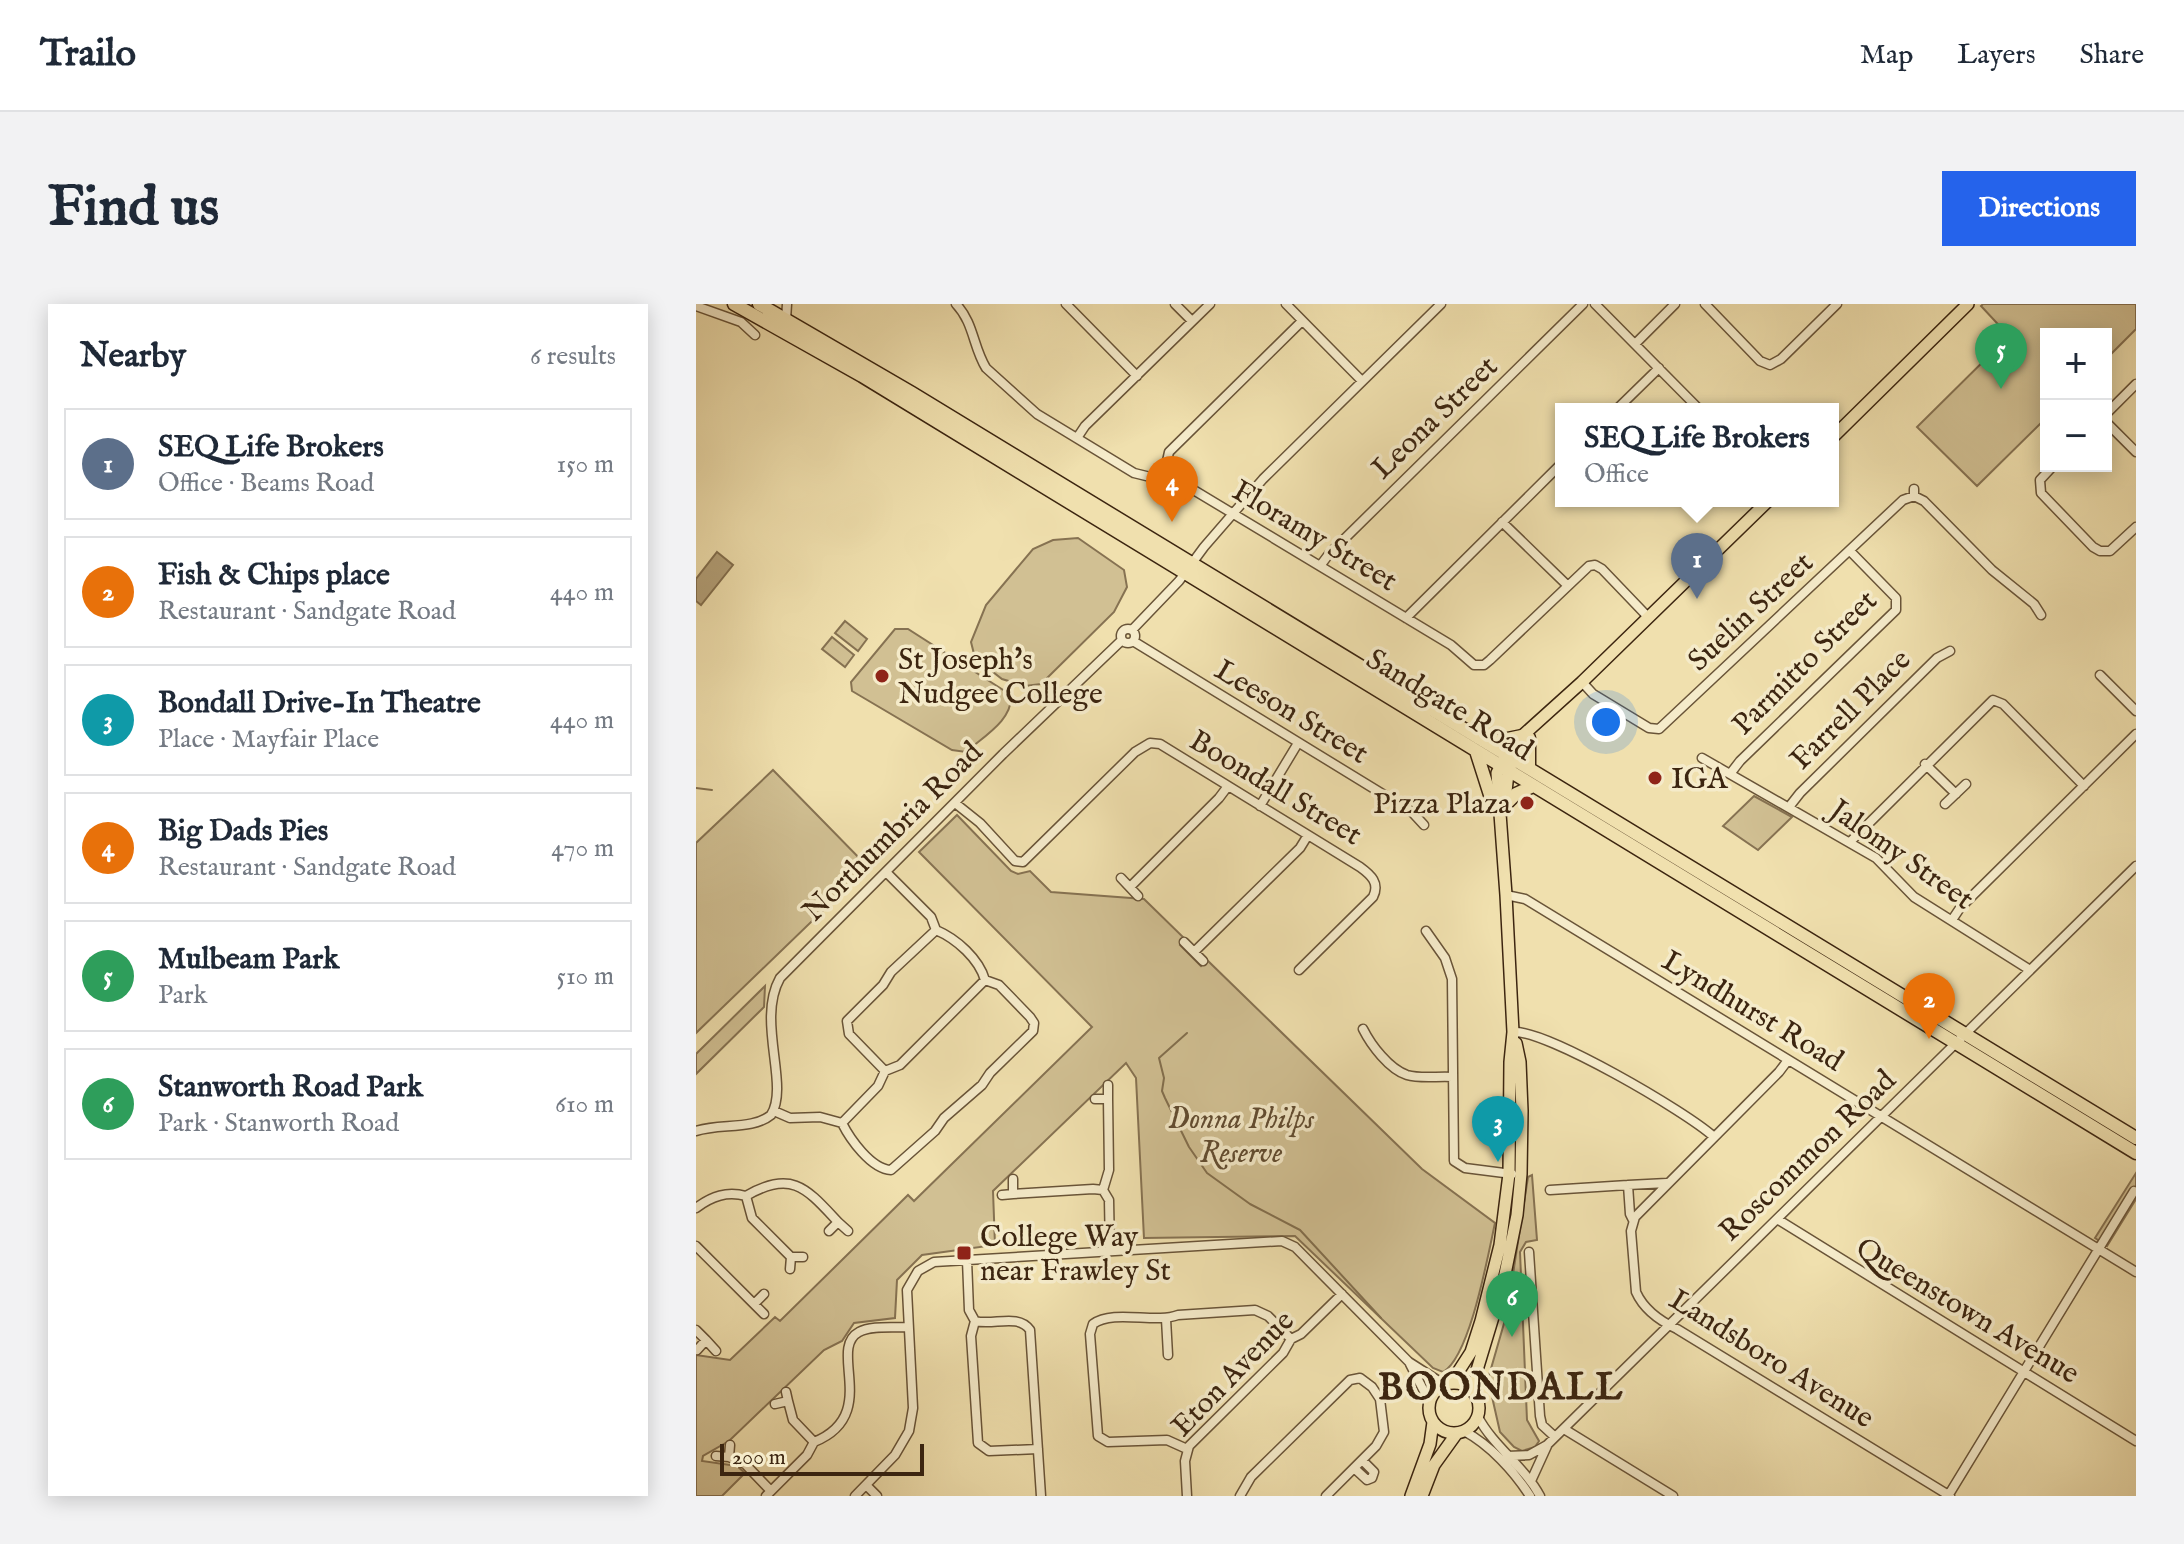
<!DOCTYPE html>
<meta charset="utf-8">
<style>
body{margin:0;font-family:"IM FELL English",serif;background:#f2f2f3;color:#1f2937}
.controls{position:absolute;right:24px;top:24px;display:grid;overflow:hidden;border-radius:0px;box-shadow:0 4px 20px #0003}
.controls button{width:72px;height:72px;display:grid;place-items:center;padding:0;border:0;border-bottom:2px solid #e0e1e3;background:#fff;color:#1f2937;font:40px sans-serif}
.scale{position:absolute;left:24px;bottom:20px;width:204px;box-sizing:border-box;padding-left:8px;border:4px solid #3c2510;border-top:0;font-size:22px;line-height:28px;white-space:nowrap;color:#3c2510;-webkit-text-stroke:6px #f5ebca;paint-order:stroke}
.you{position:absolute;left:910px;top:418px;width:28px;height:28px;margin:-20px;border:6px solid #fff;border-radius:50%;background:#1a73e8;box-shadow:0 0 0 12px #1a73e833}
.badge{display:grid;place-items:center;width:52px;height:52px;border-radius:50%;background:#2563eb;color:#fff;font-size:26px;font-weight:700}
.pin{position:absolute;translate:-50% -66px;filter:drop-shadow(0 2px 4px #0008)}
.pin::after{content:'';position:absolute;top:42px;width:28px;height:24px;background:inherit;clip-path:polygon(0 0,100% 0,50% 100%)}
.popup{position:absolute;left:859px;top:99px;width:284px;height:104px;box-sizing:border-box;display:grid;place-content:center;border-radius:0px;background:#fff;filter:drop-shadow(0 2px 6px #0005);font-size:26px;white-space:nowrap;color:#747a83}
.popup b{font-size:30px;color:#1f2937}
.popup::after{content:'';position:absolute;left:50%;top:100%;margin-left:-16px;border:16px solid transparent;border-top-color:#fff}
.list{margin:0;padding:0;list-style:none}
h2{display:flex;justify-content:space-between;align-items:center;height:104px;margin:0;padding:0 32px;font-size:34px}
h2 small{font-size:26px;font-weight:400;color:#747a83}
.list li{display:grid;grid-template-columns:52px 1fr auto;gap:24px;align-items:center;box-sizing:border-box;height:112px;margin:0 16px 16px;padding:0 16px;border:2px solid #e0e1e3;border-radius:0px}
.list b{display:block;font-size:30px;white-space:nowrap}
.list p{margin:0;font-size:26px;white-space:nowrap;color:#747a83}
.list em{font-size:26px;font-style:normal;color:#747a83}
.map{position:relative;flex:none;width:1440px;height:1192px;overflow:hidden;border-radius:0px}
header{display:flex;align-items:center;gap:48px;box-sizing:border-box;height:112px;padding:0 40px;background:#fff;border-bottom:2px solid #e0e1e3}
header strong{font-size:38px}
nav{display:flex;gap:44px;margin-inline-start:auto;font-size:28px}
.intro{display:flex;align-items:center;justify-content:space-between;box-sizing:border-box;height:192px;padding:0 48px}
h1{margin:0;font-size:56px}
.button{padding:20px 36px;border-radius:0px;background:#2563eb;color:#fff;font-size:28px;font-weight:700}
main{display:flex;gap:48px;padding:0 48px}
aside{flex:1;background:#fff;border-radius:0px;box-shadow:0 4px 20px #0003}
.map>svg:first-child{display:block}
</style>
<header>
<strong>Trailo</strong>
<nav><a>Map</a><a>Layers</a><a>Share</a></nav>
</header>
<div class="intro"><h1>Find us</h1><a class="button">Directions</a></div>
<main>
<aside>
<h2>Nearby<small>6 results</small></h2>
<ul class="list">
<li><span class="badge" style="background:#5c6f8a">1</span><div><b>SEQ Life Brokers</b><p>Office · Beams Road</p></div><em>150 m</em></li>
<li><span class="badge" style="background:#e8710a">2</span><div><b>Fish &amp; Chips place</b><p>Restaurant · Sandgate Road</p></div><em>440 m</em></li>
<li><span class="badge" style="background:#0f9aa8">3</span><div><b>Bondall Drive-In Theatre</b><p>Place · Mayfair Place</p></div><em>440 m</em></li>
<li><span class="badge" style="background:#e8710a">4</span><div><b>Big Dads Pies</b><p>Restaurant · Sandgate Road</p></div><em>470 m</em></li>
<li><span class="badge" style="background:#2e9e5b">5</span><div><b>Mulbeam Park</b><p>Park</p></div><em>510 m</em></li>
<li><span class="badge" style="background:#2e9e5b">6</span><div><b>Stanworth Road Park</b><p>Park · Stanworth Road</p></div><em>610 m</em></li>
</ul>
</aside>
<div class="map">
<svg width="1440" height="1192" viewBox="0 0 1440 1192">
<rect width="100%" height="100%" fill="#f0e0ae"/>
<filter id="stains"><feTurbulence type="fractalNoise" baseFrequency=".0025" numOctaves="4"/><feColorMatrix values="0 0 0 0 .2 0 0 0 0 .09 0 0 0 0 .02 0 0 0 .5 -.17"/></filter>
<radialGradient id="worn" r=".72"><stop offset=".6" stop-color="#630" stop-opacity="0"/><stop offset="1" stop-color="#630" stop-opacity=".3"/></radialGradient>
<path fill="#d1c093" stroke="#867252" stroke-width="2" d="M1287,0H1440V25L1410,55V30H1350V114L1281,182L1221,123L1313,32L1285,2Z
M382,234L428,266L431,283L418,308L345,380L329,382L306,375L279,354L275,338L290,301L337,245L357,236Z
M149,317L171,335L162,347L139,329Z
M199,325H212L315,391C317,416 288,432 270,448L256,446L156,387L155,378Z
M136,333L158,351L149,363L126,345Z
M77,466L172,563L0,729V539Z
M1058,492L1096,513L1062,546L1027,522Z
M261,511L315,567L322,570L334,567L355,588L448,595L489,635L484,641L505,662L511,656L726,865L799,919C792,951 774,1053 747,1068L737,1064L599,932L448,934L440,774L430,759L297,887L299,941L226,951L201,976L199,1014L158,1019L146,1037L128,1046L33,1137L7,1152L6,1157L41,1162L49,1169L26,1192H0V1051L34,1056L79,1013L84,1017L212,891L218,897L396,723L223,548Z
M69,682L68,703L0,770V750Z
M1440,869V895L1411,942L1399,934Z
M836,871L841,936L830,938L824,948L831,1116L843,1137L839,1143L826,1147L818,1143L804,1128L792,1075L811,1009L832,873Z"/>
<path fill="#b3a078" stroke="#836f4e" stroke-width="2" d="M21,248L37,261L5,301L0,297V275Z"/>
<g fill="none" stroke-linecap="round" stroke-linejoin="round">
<path stroke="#836f4e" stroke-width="2" d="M0,484L16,486
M491,729L463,754L468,774L466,787L469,794L493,843L511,869L554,900L604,926L685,1014"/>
<g stroke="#695438" stroke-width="11">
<path id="minor" d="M260,0C278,19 277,43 290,64L341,110L438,169L491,182L755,341L778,361H788L794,356L893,262L899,261L906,265L952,313
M370,0L441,72
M479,0L496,17
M590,0L666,77
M899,0L1003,105
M1009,0L1064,57L1074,61L1085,55L1141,0
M0,2L45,18L59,31
M90,16L91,0
M939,40L979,0
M921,105L963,64
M1410,110L1440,80
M1410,118L1440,148
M381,134L389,122L514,0
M1357,162L1344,176L1345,189L1397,243L1404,247H1414L1440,223
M467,175L473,148L606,17
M1218,192L1228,197L1296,266L1338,300L1345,311
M806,218L871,281
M624,262L633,250L887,0
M710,314L865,160
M425 332a7 7 0 1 1 14 0a7 7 0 1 1-14 0Z
M436,326L483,277L508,243L567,175L745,0
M437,337L716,508L728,521
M1404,371L1440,407
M886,378L897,390L953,424L963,425L1207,196L1218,192V185
M1006,454L1180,554L1218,593L1334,666
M1229,460L1260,490
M1034,470L1044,457L1200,306V294L1154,247
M259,499L284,519L319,557L327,558L439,448L454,439L464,440L664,563C675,571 684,579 677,593L603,666
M1249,500L1270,480
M564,502L602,439
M1093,503L1104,489L1241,354L1254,347
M1154,538L1297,396L1307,400L1388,482
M425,574L442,592
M434,583L523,494L532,482
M810,591L829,595L1440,968
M1256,616L1264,604L1440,430
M730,627L749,654L756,675L758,857L769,864L816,870
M488,638L507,657
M498,648L604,544L612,531
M667,725C675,741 693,765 711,771C724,775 742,772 756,773
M817,728C849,725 991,808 1018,833
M1092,756L1083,768L939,913L935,927L940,988C948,1006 964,1017 981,1025L1254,1192
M189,767L153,730L151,717L187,681L195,668L240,626
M399,795H412V781
M412,795L413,866L407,886L413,896L414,947
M78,807L94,814L124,813L146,819C154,835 175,865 195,866L239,827L248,814L286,781L294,769L337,727L338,719L334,713L303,681L289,676C283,655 261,635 240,626L235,613L190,568
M146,819L182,782L189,767L204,761L289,676
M0,827C23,819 57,826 75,811C94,781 60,717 84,674L307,450L426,336
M854,886L932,881
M317,890L397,885L407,886
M306,891L317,890V875
M50,892L56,914L95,953
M0,904C16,892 31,887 50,892C96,865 111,885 142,918
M1081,915L1440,1137
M937,916L934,910L932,881L971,879
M133,927L142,918L152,927
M0,942L58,1000
M833,948L844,1112L846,1121L859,1133
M271,956L273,1006L279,1017L275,1032L282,1139L293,1147L342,1145
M94,965L95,953H107
M68,1010L58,1000L68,990
M470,1015L472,1051
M279,1017C297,1022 322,1009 334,1026L345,1192
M0,1026L10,1036
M1,1046L10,1036L20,1047
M714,1060L734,1099
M92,1097L97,1116L118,1138
M79,1100L92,1097L90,1088
M782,1113C798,1143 828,1162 844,1192
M868,1125L977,1192
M768,1127C794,1141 818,1167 834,1192
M491,1145L471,1136L412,1138L402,1132L394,1030L397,1020C418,1005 459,1020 482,1011L559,1006L572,1012L595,1035
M20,1152L33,1153L34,1141
M811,1152L833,1151L851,1141L1440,562
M33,1153L49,1160L75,1187
M658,1164L671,1176L676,1174L678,1168L666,1156
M835,1177L851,1142
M170,1181L181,1192
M70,1192L111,1151L118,1138C185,1111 131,1045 163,1028C175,1021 198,1024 212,1023
M159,1192L199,1151L213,1127L217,1104L211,986L222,967L238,958L586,937L599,943L713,1058L749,1081
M491,1192L489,1157L493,1142L587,1049L595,1035L605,1030L646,990
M544,1192L555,1173L654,1076L664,1074L676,1083L684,1095L688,1128L680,1142L630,1192
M1252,1192L1438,887"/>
</g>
<g stroke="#3c2510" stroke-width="14">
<path id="major" d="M1137,133L1272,0
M809,506C811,474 809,459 833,434
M733 1104a25 25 0 1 1 50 0a25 25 0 1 1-50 0Z
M755,1079L775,1048L785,1017L804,941L813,870L814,758L817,728L810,591L801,469L815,442L886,378L1072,197
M778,1088L781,1066L807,980L821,911L825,870L826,807L824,758L820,739
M715,1192L734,1140L737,1118
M726,1192L738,1161L761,1129"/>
</g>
<g stroke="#3c2510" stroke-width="15">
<path id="highway" d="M38,0L166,72L1440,849
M63,0L216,89L1440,834
M833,434V464
M792,439L826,432
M780,447L795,494L802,498
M809,501L820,490L837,482"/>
</g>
<use href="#minor" stroke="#f5ebca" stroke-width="8"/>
<use href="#major" stroke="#f0e0ae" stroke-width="11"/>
<use href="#highway" stroke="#f0e0ae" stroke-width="12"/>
</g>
<g fill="#8f2418" stroke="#f5ebca" stroke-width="3">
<circle cx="186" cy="372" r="8"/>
<circle cx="959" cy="474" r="8"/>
<circle cx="831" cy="499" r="8"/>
<rect x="260" y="941" width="16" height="16" rx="4"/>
</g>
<g text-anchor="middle" stroke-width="7" stroke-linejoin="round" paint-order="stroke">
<g font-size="30" fill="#3c2510" stroke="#f5ebca">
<text transform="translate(738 113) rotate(-44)" y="10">Leona Street</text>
<text transform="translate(619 231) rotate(31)" y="10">Floramy Street</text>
<text transform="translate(1054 307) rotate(-43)" y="10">Suelin Street</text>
<text transform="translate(1108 358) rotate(-45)" y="10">Parmitto Street</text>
<text transform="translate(754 400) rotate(31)" y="10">Sandgate Road</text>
<text transform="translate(1154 405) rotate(-45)" y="10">Farrell Place</text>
<text transform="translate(596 407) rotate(31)" y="10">Leeson Street</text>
<text transform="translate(580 483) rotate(31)" y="10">Boondall Street</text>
<text transform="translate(196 527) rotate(-45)" y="10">Northumbria Road</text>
<text transform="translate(1206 550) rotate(35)" y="10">Jalomy Street</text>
<text transform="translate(1057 706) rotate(31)" y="10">Lyndhurst Road</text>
<text transform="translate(1111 851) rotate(-44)" y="10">Roscommon Road</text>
<text transform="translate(1272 1006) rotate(31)" y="10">Queenstown Avenue</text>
<text transform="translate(1076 1054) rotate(32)" y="10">Landsboro Avenue</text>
<text transform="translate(536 1069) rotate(-46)" y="10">Eton Avenue</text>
</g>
<g font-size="30" fill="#3c2510" stroke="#f5ebca" text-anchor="start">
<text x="202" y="365">St Joseph's<tspan x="202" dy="34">Nudgee College</tspan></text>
<text x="975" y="484">IGA</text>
<text x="815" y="509" text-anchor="end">Pizza Plaza</text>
<text x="284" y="942">College Way<tspan x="284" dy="34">near Frawley St</tspan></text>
</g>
<g font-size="30" font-style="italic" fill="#614c31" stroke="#f5ebca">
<text x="545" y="824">Donna Philps<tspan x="545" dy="34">Reserve</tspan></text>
</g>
<g font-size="38" font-weight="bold" letter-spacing="2" fill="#3c2510" stroke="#f5ebca">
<text x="805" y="1095">BOONDALL</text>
</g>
</g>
<rect width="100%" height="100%" filter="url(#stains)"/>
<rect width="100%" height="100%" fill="url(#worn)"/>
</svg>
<div class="controls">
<button>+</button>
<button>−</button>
</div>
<div class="scale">200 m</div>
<div class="you"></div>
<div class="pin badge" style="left:1001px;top:295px;background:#5c6f8a">1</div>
<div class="popup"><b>SEQ Life Brokers</b>Office</div>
<div class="pin badge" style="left:1233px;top:735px;background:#e8710a">2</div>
<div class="pin badge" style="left:802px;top:858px;background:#0f9aa8">3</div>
<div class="pin badge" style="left:476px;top:218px;background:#e8710a">4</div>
<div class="pin badge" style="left:1305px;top:85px;background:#2e9e5b">5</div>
<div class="pin badge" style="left:816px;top:1033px;background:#2e9e5b">6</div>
</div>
</main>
